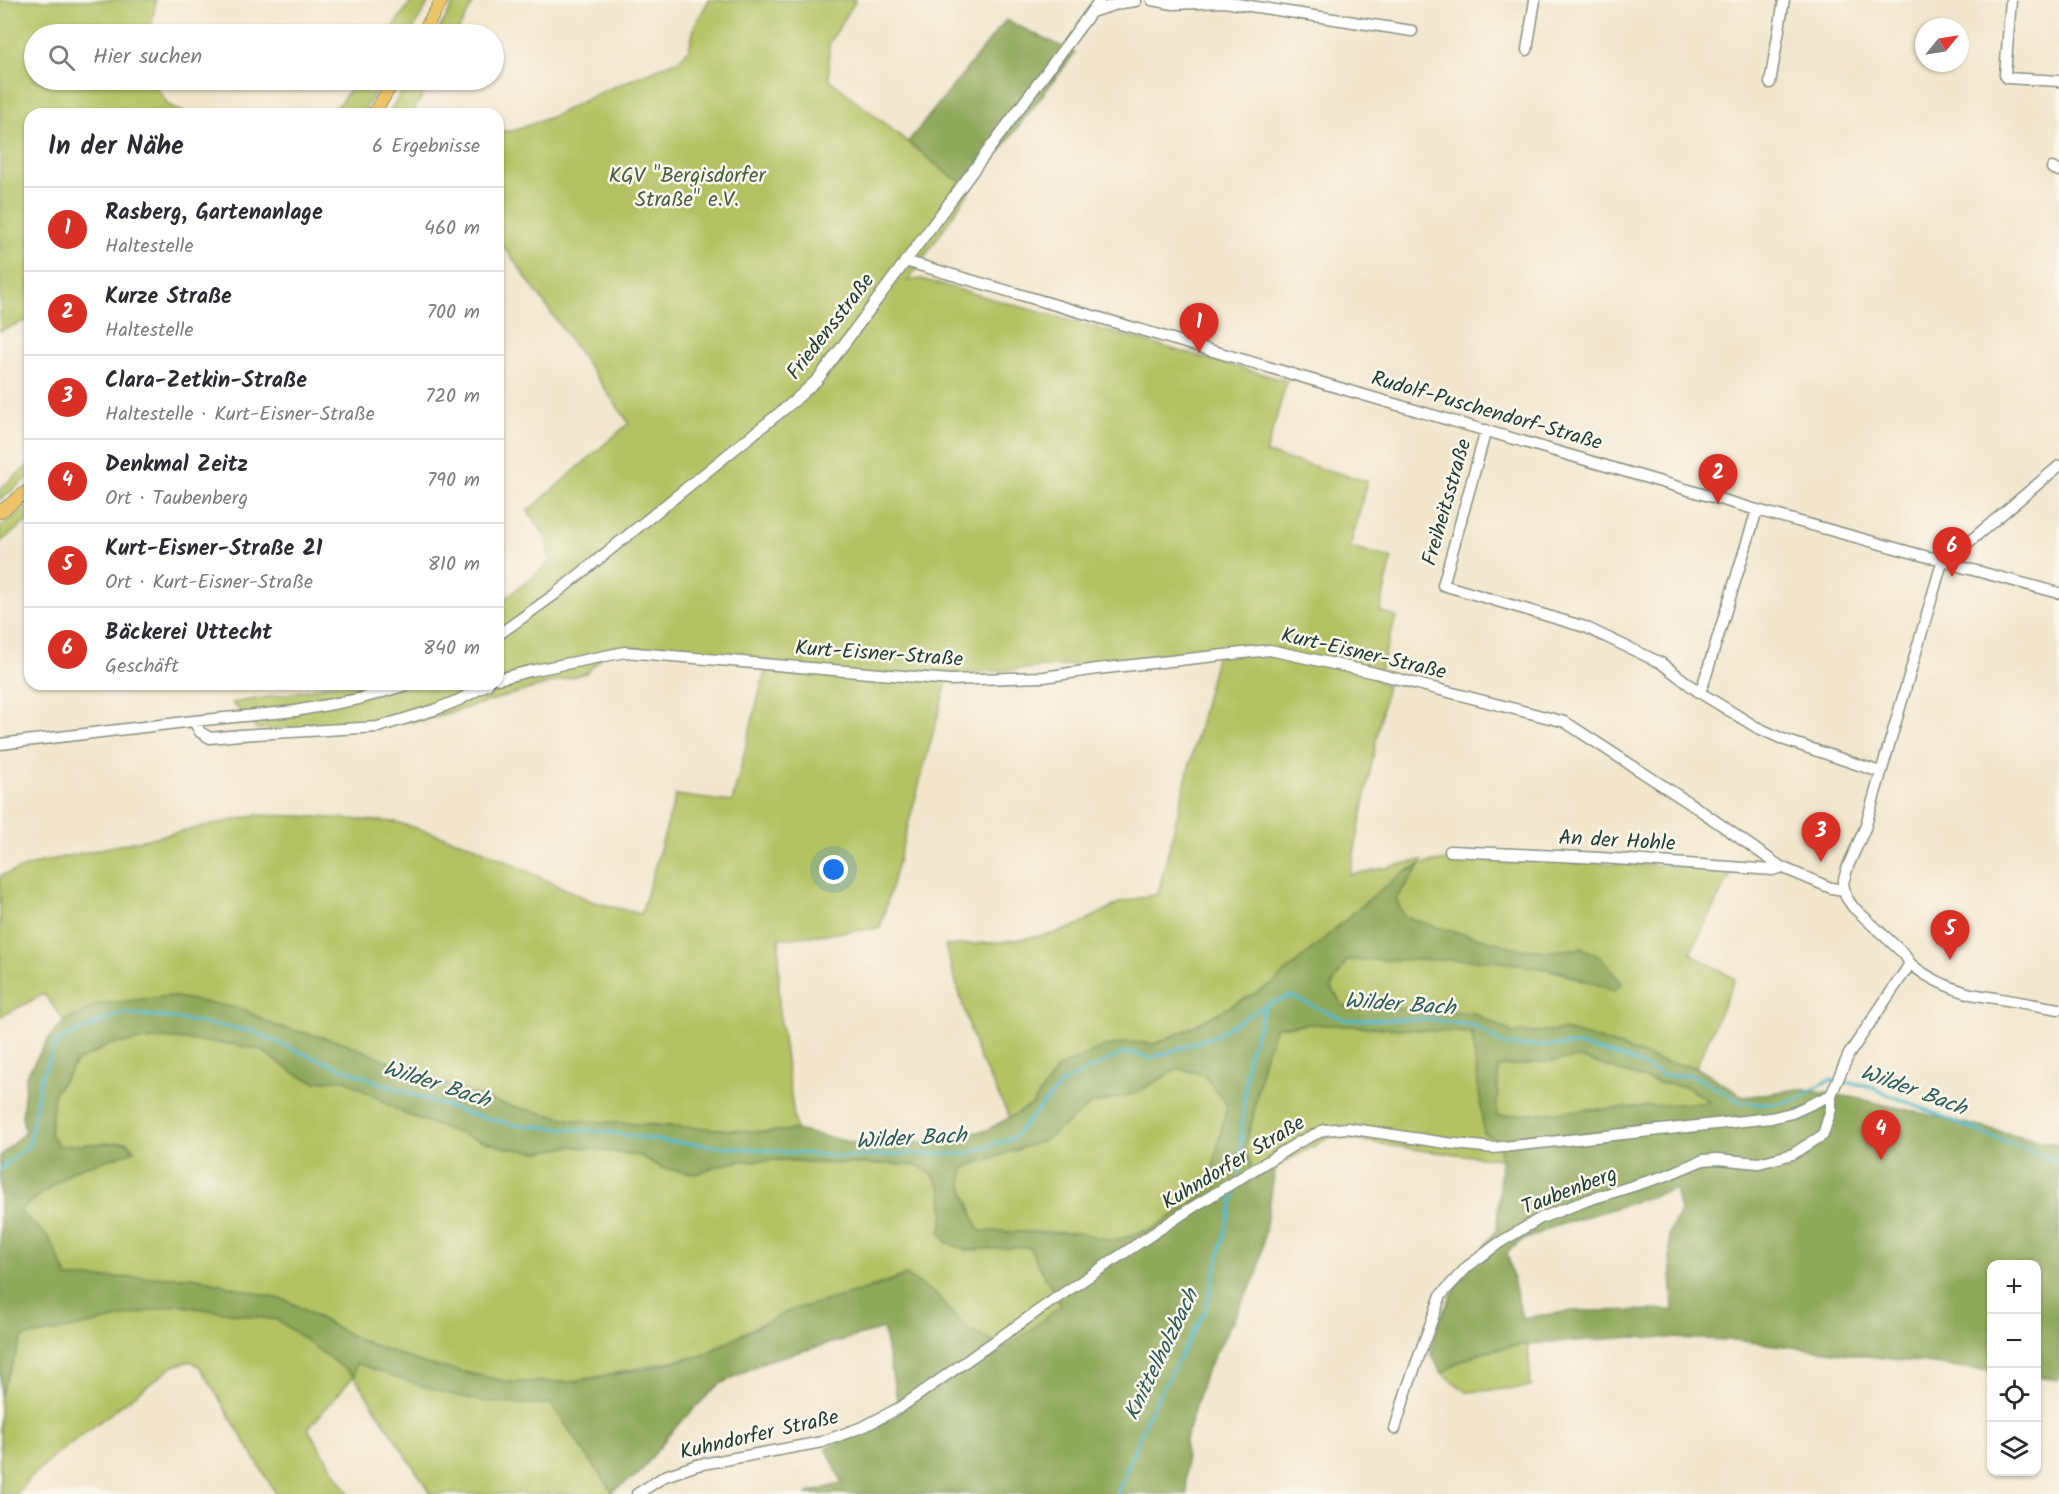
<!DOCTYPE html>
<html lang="de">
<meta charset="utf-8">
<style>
body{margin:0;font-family:Kalam,sans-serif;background:#f2f2f3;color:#2b2b33}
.controls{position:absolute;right:18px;bottom:18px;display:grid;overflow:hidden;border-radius:12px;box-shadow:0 2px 4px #0004}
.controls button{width:54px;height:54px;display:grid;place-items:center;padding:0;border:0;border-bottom:2px solid #e1e1e2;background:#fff;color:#2b2b33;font:30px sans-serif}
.compass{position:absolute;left:1915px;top:18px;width:54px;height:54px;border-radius:50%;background:#fff;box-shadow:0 2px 4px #0004;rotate:60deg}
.you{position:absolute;left:834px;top:870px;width:21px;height:21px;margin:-15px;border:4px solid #fff;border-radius:50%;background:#1a73e8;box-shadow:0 0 0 9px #1a73e833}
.badge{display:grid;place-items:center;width:39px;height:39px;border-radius:50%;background:#d93025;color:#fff;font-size:20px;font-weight:700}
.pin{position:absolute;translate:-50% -50px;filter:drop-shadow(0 2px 3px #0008)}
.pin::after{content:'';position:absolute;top:32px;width:21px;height:18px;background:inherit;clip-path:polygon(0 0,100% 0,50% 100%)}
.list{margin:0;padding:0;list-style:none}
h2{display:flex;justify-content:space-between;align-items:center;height:78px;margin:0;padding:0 24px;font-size:26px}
h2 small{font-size:20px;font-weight:400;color:#7c7c81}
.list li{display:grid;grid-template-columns:39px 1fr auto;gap:18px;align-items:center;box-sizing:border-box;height:84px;padding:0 24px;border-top:2px solid #e1e1e2}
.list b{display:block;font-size:22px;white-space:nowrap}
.list p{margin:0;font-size:20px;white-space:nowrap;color:#7c7c81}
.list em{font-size:20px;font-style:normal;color:#7c7c81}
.icon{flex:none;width:33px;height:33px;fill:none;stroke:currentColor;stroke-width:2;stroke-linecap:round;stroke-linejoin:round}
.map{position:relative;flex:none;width:2059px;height:1494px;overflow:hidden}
.search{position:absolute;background:#fff;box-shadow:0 2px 4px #0004;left:24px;top:24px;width:480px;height:66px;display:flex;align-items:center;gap:15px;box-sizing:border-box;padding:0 21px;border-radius:33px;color:#7c7c81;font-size:22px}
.panel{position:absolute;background:#fff;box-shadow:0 2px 4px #0004;left:24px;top:108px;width:480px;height:582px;border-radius:18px}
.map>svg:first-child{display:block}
</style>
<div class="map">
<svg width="2059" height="1494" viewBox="0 0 2059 1494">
<rect width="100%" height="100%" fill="#fbf7ec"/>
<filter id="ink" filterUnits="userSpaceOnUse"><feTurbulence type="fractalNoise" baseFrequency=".0167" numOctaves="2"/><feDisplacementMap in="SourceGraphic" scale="12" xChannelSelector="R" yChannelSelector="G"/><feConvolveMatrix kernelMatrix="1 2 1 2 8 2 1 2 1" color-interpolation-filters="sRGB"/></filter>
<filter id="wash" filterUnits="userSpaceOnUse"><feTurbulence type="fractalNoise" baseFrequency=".008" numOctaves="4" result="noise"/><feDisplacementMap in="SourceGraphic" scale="24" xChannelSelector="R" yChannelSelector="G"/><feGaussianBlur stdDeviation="1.35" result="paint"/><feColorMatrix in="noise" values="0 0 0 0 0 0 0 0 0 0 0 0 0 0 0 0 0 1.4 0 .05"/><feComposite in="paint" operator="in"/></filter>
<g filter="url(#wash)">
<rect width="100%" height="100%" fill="#f2e6cd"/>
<path fill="#b4c264" stroke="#6a804c" stroke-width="1.5" d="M0,0H156L150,34H34V80H152L168,105L188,114H30V319L0,331Z
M412,0H430L410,34H388Z
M456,0H475L456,34H436Z
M709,0H856L829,44V79L949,175L972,187L908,281L921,279L1287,381L1266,453L1367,481L1350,548L1392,558L1380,611L1396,617L1377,681L1387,685L1350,875L1422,860L1421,864L1462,858L1734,868L1690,953L1735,979L1696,1067L1663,1062L1607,1042L1565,1030L1513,1033L1473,1013L1343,1006L1331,987L1347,960C1420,959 1514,951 1582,981L1583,948L1554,951L1525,950L1433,926L1403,916L1396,899L1419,865L1400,875L1367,901L1271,985L1184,1031L1154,1044L1128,1042L1100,1048L1058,1068L1032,1105L1010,1118L978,1055L945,946L1001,942L1052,934L1074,927L1121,902L1158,894L1218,649L1105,662L949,675L880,928L791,938H779V1010L796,1130L765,1132L573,1120L502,1104L422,1076L345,1043L273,1025L243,1009L99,1004L64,1021L44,994L0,1017V876L41,862L257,815L299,816L396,822L469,844L591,901L641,914L676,795L732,802L768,659L614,646L586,673L424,720L333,727L257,729L232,703L309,690L331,684H498V605L549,563L546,537L528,511L629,423L498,238V131H513L556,115L599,93L679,60L689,49L695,24Z
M357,80H383L362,114H332Z
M409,80H431L412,114H388Z
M30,464V476L0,500V489Z
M30,504V519L0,542V527Z
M1311,1024L1472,1032L1484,1133L1499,1141L1501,1159L1426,1151L1332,1136L1255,1178L1245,1146L1253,1117L1263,1060L1276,1027Z
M164,1038L232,1044L261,1050L294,1073L315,1082L344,1079L405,1114L472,1138L507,1148L539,1152L572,1146L641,1156L662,1168L696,1174L714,1167L740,1161L784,1160L829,1164H890L919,1166L933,1175L941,1188L944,1214L940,1233L966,1250L1029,1247L1062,1306L1006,1348L967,1330L938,1296L906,1275L758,1325L703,1355L571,1382H508L426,1364L359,1340L288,1301L193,1277L67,1278L49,1238L19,1211L74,1170L134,1151L127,1142L59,1146L50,1135L54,1093L76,1062L111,1044Z
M1580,1058L1659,1083L1687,1087L1712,1102L1497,1117L1498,1067Z
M1179,1068L1204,1075L1227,1105L1214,1164L1203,1196L1154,1228L1114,1241L1078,1233L979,1231L961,1182L964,1167L1045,1140L1092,1104L1136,1093Z
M176,1305L278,1320L353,1375L356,1362L421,1386L512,1404H551L614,1494H431L354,1376L308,1429L349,1494H276L208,1380L199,1366L191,1361L174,1366L54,1456L29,1479L17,1494H0V1395L23,1337L69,1329Z
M1528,1344L1531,1387L1467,1392L1442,1373C1472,1352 1493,1349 1528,1344Z"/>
<path fill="#8fa85a" stroke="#577247" stroke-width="1.5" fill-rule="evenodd" d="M1006,20L1075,53L972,187L949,175L908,142Z
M1421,864L1396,899L1404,916L1433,926L1525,950L1554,951L1583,948L1602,958L1622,983L1614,991L1562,972L1518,964L1481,960H1347L1331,987L1343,1006L1473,1013L1513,1033L1565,1030L1607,1042L1663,1062L1696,1067L1744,1097L1798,1089L1856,1098L2059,1145V1380L2037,1377L2036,1264H1992L1991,1371L1733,1340L1635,1337L1528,1344L1487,1350L1455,1364L1442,1373L1431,1355L1435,1329L1457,1284L1497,1229L1501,1159L1500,1141L1484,1133L1472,1033L1311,1024L1276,1027L1263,1060L1253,1117L1245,1146L1255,1178L1276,1165L1258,1272L1205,1374L1185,1440L1187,1494H806L842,1483L826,1447L867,1432L900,1414L883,1329L766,1361L718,1385L672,1431L639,1474L612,1491L551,1404C524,1404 494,1405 467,1398C429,1390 393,1376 356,1363L354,1376L278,1320L176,1305L69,1329L23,1337L0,1395V1156L25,1132L22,1116L26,1076L47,1041L64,1021L99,1004L171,996L243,1009L273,1025L345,1043L422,1076L502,1104L573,1120L765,1132L796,1130L868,1146L928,1142L987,1130L1032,1105L1058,1068L1100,1048L1128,1042L1155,1044L1184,1031L1271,985L1367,901L1400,875ZM164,1038L232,1044L261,1050L294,1073L315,1082L344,1079L405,1114L472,1138L507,1148L539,1152L572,1146L641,1156L662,1168L696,1174L714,1167L740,1161L784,1160L828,1163L890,1164L919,1166L933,1175L941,1188L944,1214L940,1233L947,1243L966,1250L1029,1247L1061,1306L1006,1348L967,1330L938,1296L906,1275L872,1288L791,1310L703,1355L645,1369L571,1382H508L426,1364L359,1340L288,1301L193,1277L68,1278L49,1238L19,1211L74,1170L135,1151L127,1142L59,1146L50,1134L54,1093L76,1062L111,1044ZM1580,1058L1659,1083L1687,1087L1710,1102L1497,1116L1498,1067ZM1179,1068L1204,1075L1227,1105L1214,1164L1203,1196L1154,1228L1114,1241L1078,1233L979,1231L961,1182L964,1168L1045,1140L1092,1104L1136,1093ZM1675,1189L1680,1211L1669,1234L1673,1310L1572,1311L1522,1318L1507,1252L1520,1242L1550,1228Z"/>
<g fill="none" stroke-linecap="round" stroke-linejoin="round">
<path stroke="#4eb8cb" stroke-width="3" d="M0,1169L29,1145L40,1080L57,1042L74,1033L123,1013L172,1018L252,1031L302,1053L399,1090L466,1113L515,1125L607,1132L669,1142L844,1157L904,1154H967L1013,1138L1063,1082L1126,1052L1152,1058L1214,1036L1266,1005L1291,996L1345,1020L1429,1019L1475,1026L1506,1046L1580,1045L1631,1060L1664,1076L1692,1075L1743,1103L1776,1104L1796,1100L1825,1082L1831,1080L1865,1085L1985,1134L2059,1162
M1239,1173L1247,1058L1266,1005
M1117,1494L1147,1417L1205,1311L1235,1192"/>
</g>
</g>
<g filter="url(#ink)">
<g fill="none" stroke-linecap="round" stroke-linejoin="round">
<g stroke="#889280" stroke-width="13">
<path id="minor" d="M1152,0L1173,4L1224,2L1412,31
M2011,0L2005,75L2007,78L2059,81
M1091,12L1121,3L1136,1
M1527,50L1535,0
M1770,83L1784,0
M2052,168L2059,171
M905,261L1757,510L1928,557L1943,559L1958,566L2059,593
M1486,430L1443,585L1585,627L1661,663L1699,692L1756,727L1785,740L1880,772
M1943,559L1865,828L1848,866L1843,883L1846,897L1853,907L1903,953C1907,957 1908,962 1912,965C1929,979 1950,988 1971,994L2059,1009
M1943,559L1957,552L2059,466
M498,635L554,595L793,402L818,379L1100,0
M498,679L530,671L625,652L950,680L1044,677L1097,669L1270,650L1375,673L1565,722L1694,806L1781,867L1831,888L1844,890
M1699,692L1703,685L1757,510
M194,721L200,732L210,738L240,735L378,727L434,710L459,700L488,684
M0,744L194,721L295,711L359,699L410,684
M1450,851L1601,858L1773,870L1781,867
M1395,1429L1406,1392L1441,1295L1467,1267L1499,1243L1541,1218L1588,1200L1665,1176L1703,1160L1717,1159L1759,1163L1793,1154L1823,1135L1831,1109V1095
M637,1494L665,1476L697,1465L822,1442L865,1426L901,1407L1052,1301L1190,1209L1299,1142L1324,1130L1347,1128L1446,1143L1493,1148L1771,1118L1792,1113L1831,1095L1849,1054L1908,967L1909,963"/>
</g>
<g stroke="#889280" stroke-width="14">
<path id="major" d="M422,34L442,0
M373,114L395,80
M0,512L30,489"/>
</g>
<use href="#minor" stroke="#fff" stroke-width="10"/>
<use href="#major" stroke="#eec469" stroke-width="12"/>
</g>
</g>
<g text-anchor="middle" stroke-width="5" stroke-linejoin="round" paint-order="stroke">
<g font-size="21" fill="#445e40" stroke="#fbf7ec">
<text x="687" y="182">KGV "Bergisdorfer<tspan x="687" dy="24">Straße" e.V.</tspan></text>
</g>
<g font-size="21" fill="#1f3d34" stroke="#fbf7ec">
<text transform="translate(830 326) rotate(-52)" y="7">Friedensstraße</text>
<text transform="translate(1487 410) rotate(16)" y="7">Rudolf-Puschendorf-Straße</text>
<text transform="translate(1446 502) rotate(-74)" y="7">Freiheitsstraße</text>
<text transform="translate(879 653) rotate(4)" y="7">Kurt-Eisner-Straße</text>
<text transform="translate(1364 653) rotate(13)" y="7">Kurt-Eisner-Straße</text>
<text transform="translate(1617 840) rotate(3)" y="7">An der Hohle</text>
<text transform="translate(1233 1162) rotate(-31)" y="7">Kuhndorfer Straße</text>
<text transform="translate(1569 1190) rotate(-21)" y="7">Taubenberg</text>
<text transform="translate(759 1434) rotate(-13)" y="7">Kuhndorfer Straße</text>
</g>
<g font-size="22" font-style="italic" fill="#2b5c5a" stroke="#fbf7ec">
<text transform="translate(1400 1003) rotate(4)" y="8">Wilder Bach</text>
<text transform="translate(437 1083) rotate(18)" y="8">Wilder Bach</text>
<text transform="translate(1914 1089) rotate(20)" y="8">Wilder Bach</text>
<text transform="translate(911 1137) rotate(-3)" y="8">Wilder Bach</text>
<text transform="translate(1160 1354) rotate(-64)" y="8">Knittelholzbach</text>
</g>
</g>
</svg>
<div class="controls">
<button>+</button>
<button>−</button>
<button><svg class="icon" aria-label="locate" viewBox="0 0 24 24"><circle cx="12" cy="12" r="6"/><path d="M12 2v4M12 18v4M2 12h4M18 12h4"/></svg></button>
<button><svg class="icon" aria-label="layers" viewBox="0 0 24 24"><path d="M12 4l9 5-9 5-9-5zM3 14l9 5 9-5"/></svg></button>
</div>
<svg class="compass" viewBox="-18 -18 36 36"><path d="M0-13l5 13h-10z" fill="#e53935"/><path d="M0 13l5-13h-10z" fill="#7c7c81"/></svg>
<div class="you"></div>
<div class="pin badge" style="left:1199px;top:353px">1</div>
<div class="pin badge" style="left:1718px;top:504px">2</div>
<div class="pin badge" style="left:1821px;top:862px">3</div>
<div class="pin badge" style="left:1881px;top:1160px">4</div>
<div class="pin badge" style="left:1950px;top:960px">5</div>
<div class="pin badge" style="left:1952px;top:577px">6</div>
<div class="search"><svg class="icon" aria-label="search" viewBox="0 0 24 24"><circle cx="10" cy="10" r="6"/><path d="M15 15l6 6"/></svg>Hier suchen</div>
<section class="panel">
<h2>In der Nähe<small>6 Ergebnisse</small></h2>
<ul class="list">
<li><span class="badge">1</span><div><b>Rasberg, Gartenanlage</b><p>Haltestelle</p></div><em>460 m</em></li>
<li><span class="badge">2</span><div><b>Kurze Straße</b><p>Haltestelle</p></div><em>700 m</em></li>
<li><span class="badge">3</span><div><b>Clara-Zetkin-Straße</b><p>Haltestelle · Kurt-Eisner-Straße</p></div><em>720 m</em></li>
<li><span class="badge">4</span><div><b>Denkmal Zeitz</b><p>Ort · Taubenberg</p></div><em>790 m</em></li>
<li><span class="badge">5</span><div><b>Kurt-Eisner-Straße 21</b><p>Ort · Kurt-Eisner-Straße</p></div><em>810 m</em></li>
<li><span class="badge">6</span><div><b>Bäckerei Uttecht</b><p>Geschäft</p></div><em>840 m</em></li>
</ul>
</section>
</div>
